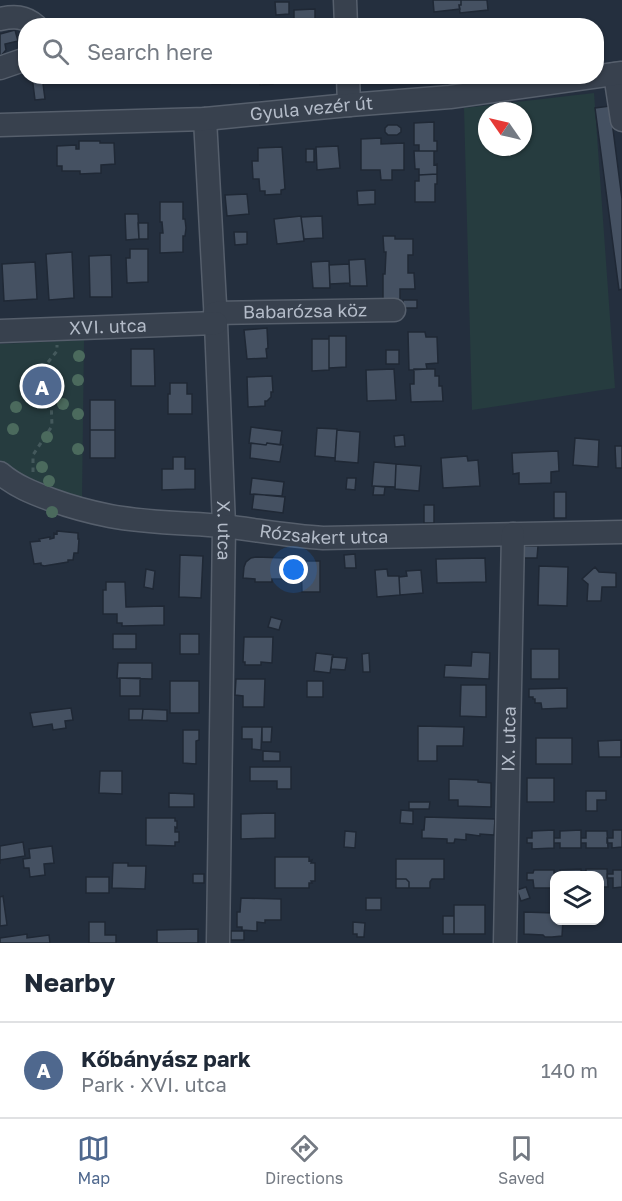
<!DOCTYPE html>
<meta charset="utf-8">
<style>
body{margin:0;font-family:"Golos Text",sans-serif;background:#f2f2f3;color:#1f2937}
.controls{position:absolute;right:18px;bottom:18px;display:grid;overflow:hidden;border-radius:12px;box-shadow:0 2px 4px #0004}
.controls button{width:54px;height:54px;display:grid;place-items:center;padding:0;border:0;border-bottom:2px solid #e0e1e3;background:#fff;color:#1f2937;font:30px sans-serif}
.compass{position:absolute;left:478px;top:102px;width:54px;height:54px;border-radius:50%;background:#fff;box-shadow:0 2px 4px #0004;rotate:304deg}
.you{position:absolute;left:294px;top:570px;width:21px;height:21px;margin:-15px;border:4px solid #fff;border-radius:50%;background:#1a73e8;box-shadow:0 0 0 9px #1a73e833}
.badge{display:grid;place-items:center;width:39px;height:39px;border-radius:50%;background:#4f688e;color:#fff;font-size:20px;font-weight:700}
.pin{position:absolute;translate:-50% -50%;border:3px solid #fff;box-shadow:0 2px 6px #0006}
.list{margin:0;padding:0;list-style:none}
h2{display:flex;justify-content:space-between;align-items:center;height:78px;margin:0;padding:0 24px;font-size:26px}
h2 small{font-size:20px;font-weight:400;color:#747a83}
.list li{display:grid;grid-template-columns:39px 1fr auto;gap:18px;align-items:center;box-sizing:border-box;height:96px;padding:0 24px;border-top:2px solid #e0e1e3}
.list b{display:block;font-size:22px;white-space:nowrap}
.list p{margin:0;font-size:20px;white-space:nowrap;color:#747a83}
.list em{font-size:20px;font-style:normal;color:#747a83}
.icon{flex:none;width:33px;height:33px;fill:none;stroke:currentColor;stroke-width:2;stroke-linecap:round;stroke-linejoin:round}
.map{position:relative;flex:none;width:622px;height:943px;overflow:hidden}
.search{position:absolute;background:#fff;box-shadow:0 2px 4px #0004;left:18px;right:18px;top:18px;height:66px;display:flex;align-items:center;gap:15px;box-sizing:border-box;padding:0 21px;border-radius:24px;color:#747a83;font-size:22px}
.sheet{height:174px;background:#fff}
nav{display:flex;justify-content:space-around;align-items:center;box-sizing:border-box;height:84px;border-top:2px solid #e0e1e3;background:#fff;font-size:16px;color:#747a83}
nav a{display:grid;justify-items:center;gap:3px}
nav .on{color:#4f688e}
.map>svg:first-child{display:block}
</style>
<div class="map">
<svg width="622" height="943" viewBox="0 0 622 943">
<rect width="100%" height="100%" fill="#242f3e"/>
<path fill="#263c3f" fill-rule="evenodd" d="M594,93L615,388L472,410L464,108ZM487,111H523V147H487Z
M84,340L82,499C53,491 23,480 0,460V344Z"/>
<path fill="#455162" stroke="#1f2835" stroke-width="1.5" d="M433,0H461V5H459L460,9L434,12Z
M461,0H487L488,10L460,13L459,5H461Z
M275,2H289V14L276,15Z
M315,9V23L294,24V10Z
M83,20H107V26H83Z
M107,20L148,21V26H107Z
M182,20V26H163V21Z
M15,30L18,41L5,44L6,50L0,57V34Z
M32,76H42L45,99L35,100Z
M196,76H229L230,84H212L211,78H196Z
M247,76H273V84L260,85L259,77Z
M610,106L622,199V289L619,290L595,108Z
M434,122V141H437V151H419V145H414V123Z
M388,125H397L401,128V132L397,135H388L385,132V128Z
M381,138V144L404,143V170H392V180H381L380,170H361V139Z
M79,141H100V143H114L115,164L101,165V173L80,174V171H62V166H57V146L76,145V149H79Z
M338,146L340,168L317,170L316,147Z
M282,147L285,189L281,190V194L265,195V191H260L259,179H253L252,161H258V148Z
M306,149H314V162H306Z
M414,151H434V165L437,164V174L419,175V169H415Z
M437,174V184H435V202H415V181H419V175Z
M375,190V204L358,205L357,191Z
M247,194L249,214L227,216L225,195Z
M160,202H183V219H185L186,228L185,236H183V252L160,253V233H163L162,222H160Z
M125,214H138L139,239L126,240Z
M301,216L304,241L277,244L274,219Z
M322,216L323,238L304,239L301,217Z
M138,223H148V239H139Z
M234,232H247V244L235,245Z
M383,236H395V239H413V255H408V273H414L415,289H400V301H383V274H385L386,252H384Z
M130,249H148V282L127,283L126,258H130Z
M72,252L74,298L49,300L46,254Z
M111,255L112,297H90L89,256Z
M365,259L367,286H350L349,260Z
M329,261L330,288H313L311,262Z
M35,262L37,299L4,301L2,264Z
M349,264L350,283L330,284L329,265Z
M403,300H417V308H403Z
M267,328L268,348L266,349L267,358L247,359L244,330Z
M408,332H425L426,337H437L438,363L426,364L427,369L409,370Z
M329,336H346V367L329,368Z
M312,339H329V370L312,371Z
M131,349H154L155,386H131Z
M386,350H399V364H386Z
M394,369L396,400L367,401L366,370Z
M414,369H435V376H439V386H442L443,401L411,402L410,384H414Z
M272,376L273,392H271V397L267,401H265V406L248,407L247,377Z
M170,383H187V394H192V414H168V394H170Z
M90,400H115V430H90Z
M251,427L282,431L280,445L267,443L266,445L249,443Z
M317,428L337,429L335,458L315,456Z
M90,430H115V458H90Z
M337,430L360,432L358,463L335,461Z
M404,435L405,446L395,447L394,436Z
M575,438L599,440L598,467L573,465Z
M251,443L266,445L267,443L283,445L280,462L250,458Z
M615,446H622V468H616Z
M558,451L559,471L551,472V483L519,484V473L513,474L512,453Z
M467,456L468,461L478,460L480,486L443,488L441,458Z
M173,457H185V469H195V489L162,490V469H173Z
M374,462L396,464L395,487L372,486Z
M396,464L421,466L419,491L395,489Z
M252,478L284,482L282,496L250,494Z
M347,478H356L355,490L346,489Z
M374,486L385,487L384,495H373Z
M554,492H566V518H554Z
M254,494L285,497L283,513L252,509Z
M424,505H434V523H424Z
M57,531L78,533V539H79L78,553H74L73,560H68V562L44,566L41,565V563L34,564L30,542L40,541L39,539L50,537V539L54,538V533L57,534Z
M522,546H538L537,558H521Z
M355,554L356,568H345L344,555Z
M180,555L203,556L201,598L179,597Z
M256,557L285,558L284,579H272V582H255V579L243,578L244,567L246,562L251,558Z
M485,558L486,582L437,583L436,559Z
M301,561H320V592H302Z
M539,566L568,567L567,606L538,605Z
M595,567L599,572L616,573V587H602L601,601H587L588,584L582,579Z
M146,569L155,571L153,589L144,587Z
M387,569L388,576H399L400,595L377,597L375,570Z
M421,570L423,593L400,595L399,577L407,576L406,571Z
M106,582H125L126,607L164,606V625L122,626V623H117V614H103V590H106Z
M271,617L282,620L279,630L268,627Z
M113,634H136V649H113Z
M180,634H199V654H180Z
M244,637H273L272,663L261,662V665H245V662H243Z
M531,649H559V679H531Z
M472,652L490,653L489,679L444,677L445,665L471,666Z
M316,653L333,655L330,673L314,671Z
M369,653L370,672H363L362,654Z
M332,657L347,658L345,670L331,669Z
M118,663H152V679L117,678Z
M120,678H140V696H120Z
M236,679H265L264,707H243V696L235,695Z
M170,681H199V713H170Z
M307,681H323V697H307Z
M461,685H486V717L460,716Z
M567,688V708L542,709L541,703H535V699H533V697H529V689Z
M71,708L73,720L65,721L66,728L53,730L52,724L33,727L30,713Z
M129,709H143L142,720H129Z
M143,709L167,710V721L142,720Z
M418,726L464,727L463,746H437V761H418Z
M242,727H262L261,750L252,749V739H242Z
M262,727H272L271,742H262Z
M183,730H199V740L196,741V764L183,763Z
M536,738H572V764H536Z
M621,740V757H599L598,741Z
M263,751L280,752V761H263Z
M250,767H291V789H277V781H250Z
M100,771H122V794L99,793Z
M527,778H554V802H527Z
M449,779L478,780V782L491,783V807L458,806V800H449Z
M586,791H606V800H597V811H586Z
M169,793L194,794V807H169Z
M409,802H430L429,809H409Z
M401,810L413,811V824L400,823Z
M275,813V838L241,839V814Z
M425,817L495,819L494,835L480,834V836L466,834V840L455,839L454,843H447V839L422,838V830H424Z
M146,818H175V821H177V828L175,827V832H179V842H175V846L146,845Z
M554,830V848L532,849V843H527V838H532V831Z
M581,830V848H560V843H554V838H560V831Z
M613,830H622V847L612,848V843H607V838H613Z
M345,831L356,832L355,848L344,847Z
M586,831H607L608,848H586V843H581V838H586Z
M23,842L25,856L0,860V864V846Z
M52,846L54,863L44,864L45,875L30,877L29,868H24L23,859L30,858L29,849Z
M275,857H309V861L312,860L311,863H315V881H311L312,883H309V888H275Z
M396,859H444V879H432L430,882V888H409V882L406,879H396Z
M113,863H128V866H146L145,889L112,888Z
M581,869V876H554V878V873H560V870Z
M586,869H607L608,887H600V876H581V873H586Z
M534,870H554V888H534L533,880H527V873H533Z
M613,870H622V887L613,888V878H607V874H613Z
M193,874H204V883H193Z
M86,877H109V893H86Z
M396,879H406L409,882V888H396Z
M526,887L530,898L521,901L517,890Z
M3,896L7,925L0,926V897Z
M241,898L281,899V920H265V923L257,922V931L242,930V927H237V912H240Z
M366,898H381V910H366Z
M454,905H485V934H454Z
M524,912L554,913V920H563L562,936L552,937H545L543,935L524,934Z
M443,916H454V934H443Z
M89,922H105V935H116V943H89Z
M353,922L365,923L364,937H357V934H353Z
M198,929V943H157V930Z
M231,931H244V940H231Z
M27,934V938L49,935L50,943H0V938Z"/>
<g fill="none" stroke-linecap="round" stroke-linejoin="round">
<g stroke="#565f6c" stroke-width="25">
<g id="minor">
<path d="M345,0L346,26"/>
<path d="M0,19C14,16 25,16 36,26"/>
<path d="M0,68L26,59"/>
<path d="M615,74L622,120"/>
<path d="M348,76L349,105"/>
<path id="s1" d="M205,119L216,323L224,526L218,943"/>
<path id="s2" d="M0,125L205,119L349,105L450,97L622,73"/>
<path id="s3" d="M215,313L394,310"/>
<path id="s4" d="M0,331L216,323"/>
<path id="s5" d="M0,473C15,486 33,493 52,500C71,507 90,512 110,516C147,523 186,523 223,526C257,530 290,536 323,538L622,532"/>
<path id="s6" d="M505,943L513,534"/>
</g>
</g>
<path stroke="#44595c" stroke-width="3" stroke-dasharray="4.5 4.5" stroke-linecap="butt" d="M33,472V455L52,426L51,399L45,366L57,351V345"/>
<use href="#minor" stroke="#38414e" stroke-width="22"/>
</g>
<g fill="#4b6a5d">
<circle cx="79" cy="356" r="6"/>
<circle cx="57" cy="380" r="6"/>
<circle cx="78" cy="380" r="6"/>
<circle cx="30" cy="397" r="6"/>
<circle cx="63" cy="404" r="6"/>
<circle cx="16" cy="407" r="6"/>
<circle cx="78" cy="414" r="6"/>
<circle cx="13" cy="429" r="6"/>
<circle cx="47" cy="437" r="6"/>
<circle cx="78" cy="449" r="6"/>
<circle cx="42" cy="467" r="6"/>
<circle cx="49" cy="481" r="6"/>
<circle cx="52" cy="512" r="6"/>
</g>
<g text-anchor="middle" stroke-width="4.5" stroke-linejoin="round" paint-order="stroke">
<g font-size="18" fill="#b4bcc9" stroke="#1d2633">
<text dy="6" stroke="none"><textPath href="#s2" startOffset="312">Gyula vezér út</textPath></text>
<text dy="6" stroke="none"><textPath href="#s3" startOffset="90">Babarózsa köz</textPath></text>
<text dy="6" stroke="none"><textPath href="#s4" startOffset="108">XVI. utca</textPath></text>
<text dy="6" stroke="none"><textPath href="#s1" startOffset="412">X. utca</textPath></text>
<text dy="6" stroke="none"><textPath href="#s5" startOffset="334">Rózsakert utca</textPath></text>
<text dy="6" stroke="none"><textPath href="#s6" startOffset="204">IX. utca</textPath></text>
</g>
</g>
</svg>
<div class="controls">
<button><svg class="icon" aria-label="layers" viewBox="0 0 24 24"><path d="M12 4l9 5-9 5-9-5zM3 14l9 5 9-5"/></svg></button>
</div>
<svg class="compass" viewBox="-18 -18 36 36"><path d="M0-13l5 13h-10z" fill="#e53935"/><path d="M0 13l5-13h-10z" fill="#747a83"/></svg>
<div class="you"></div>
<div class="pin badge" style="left:42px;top:386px">A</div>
<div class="search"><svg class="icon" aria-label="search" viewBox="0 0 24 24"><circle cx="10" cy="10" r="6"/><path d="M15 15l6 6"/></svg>Search here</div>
</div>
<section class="sheet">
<h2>Nearby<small></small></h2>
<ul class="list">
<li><span class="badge">A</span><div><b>Kőbányász park</b><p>Park · XVI. utca</p></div><em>140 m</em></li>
</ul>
</section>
<nav>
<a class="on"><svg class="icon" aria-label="map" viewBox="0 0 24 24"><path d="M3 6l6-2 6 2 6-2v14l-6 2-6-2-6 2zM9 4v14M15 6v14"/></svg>Map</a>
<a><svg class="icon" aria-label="directions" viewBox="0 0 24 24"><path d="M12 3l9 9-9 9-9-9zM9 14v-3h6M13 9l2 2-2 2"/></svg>Directions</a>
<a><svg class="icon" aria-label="saved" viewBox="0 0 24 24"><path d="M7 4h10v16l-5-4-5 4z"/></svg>Saved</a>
</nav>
